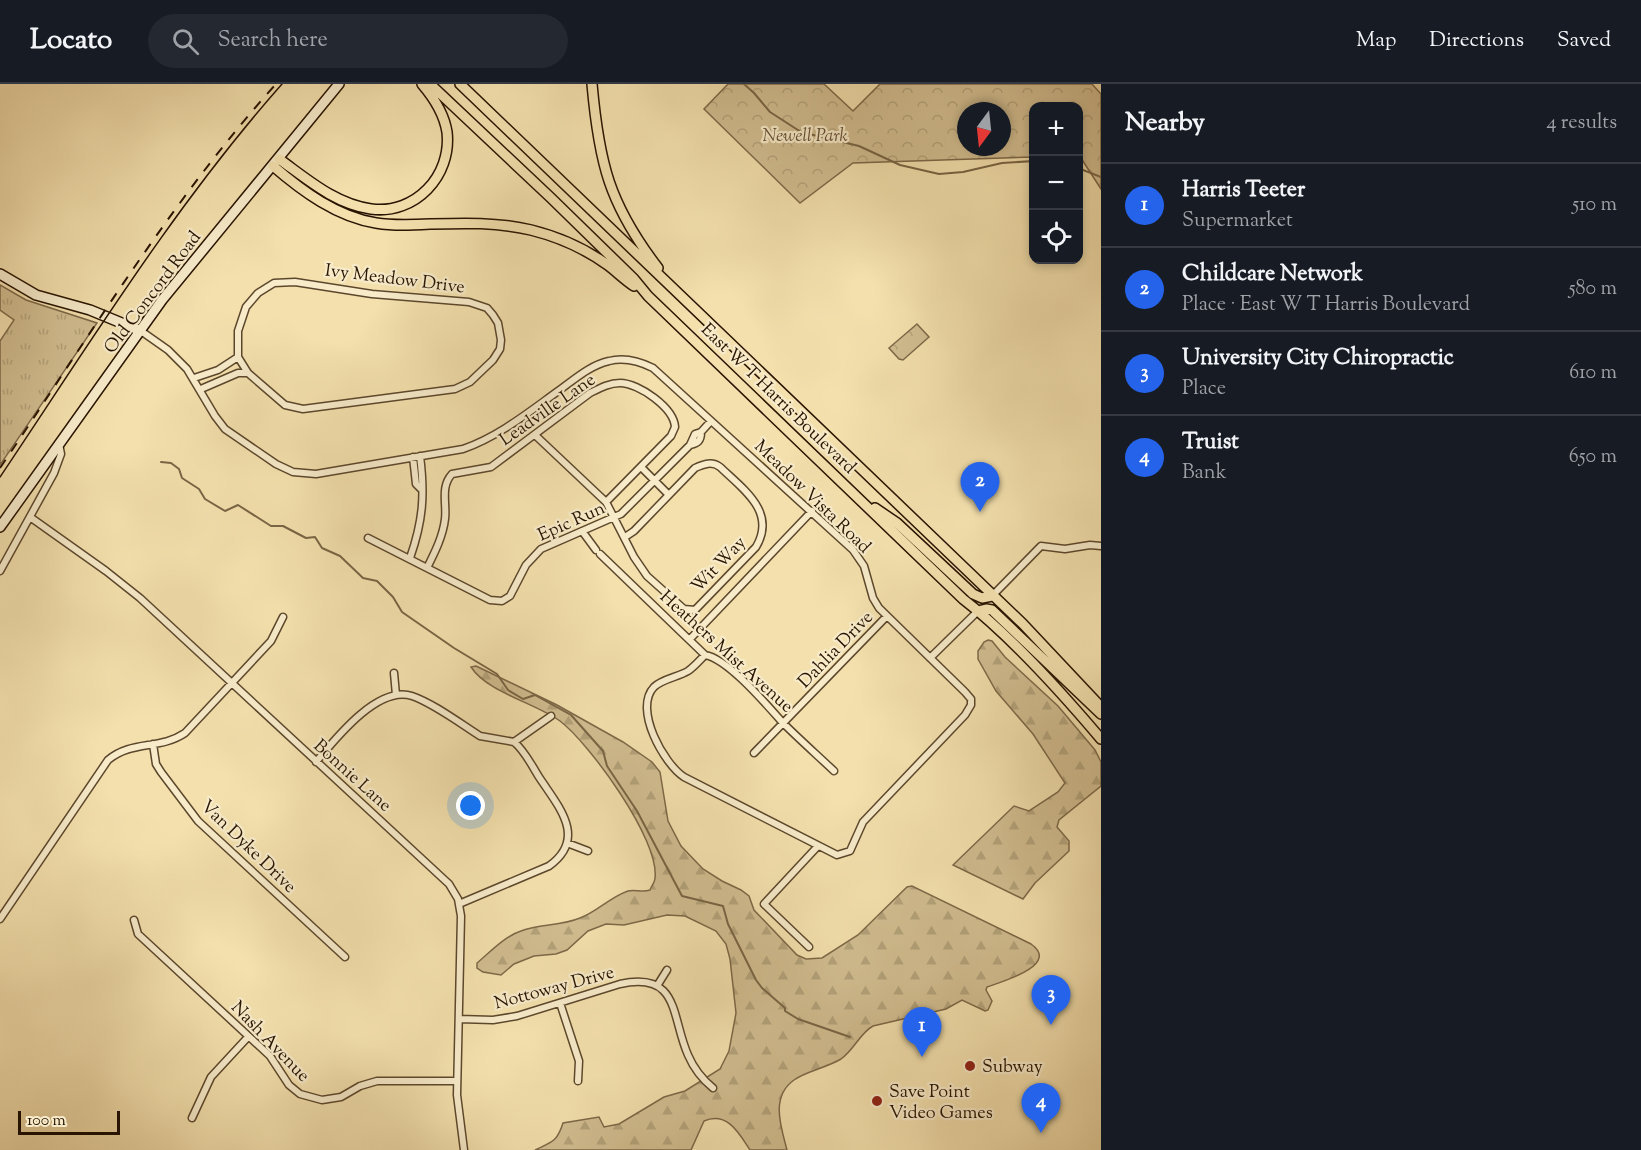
<!DOCTYPE html>
<meta charset="utf-8">
<style>
body{margin:0;font-family:"Sorts Mill Goudy",serif;background:#242831;color:#f1f3f6}
.controls{position:absolute;right:18px;top:18px;display:grid;overflow:hidden;border-radius:12px;box-shadow:0 3px 9px #0003}
.controls button{width:54px;height:54px;display:grid;place-items:center;padding:0;border:0;border-bottom:2px solid #363941;background:#171b24;color:#f1f3f6;font:30px sans-serif}
.compass{position:absolute;left:957px;top:18px;width:54px;height:54px;border-radius:50%;background:#171b24;box-shadow:0 3px 9px #0003;rotate:195deg}
.scale{position:absolute;left:18px;bottom:15px;width:102px;box-sizing:border-box;padding-left:6px;border:3px solid #291401;border-top:0;font-size:16px;line-height:21px;white-space:nowrap;color:#291401;-webkit-text-stroke:4px #f7ebca;paint-order:stroke}
.you{position:absolute;left:471px;top:722px;width:21px;height:21px;margin:-15px;border:4px solid #fff;border-radius:50%;background:#1a73e8;box-shadow:0 0 0 9px #1a73e833}
.badge{display:grid;place-items:center;width:39px;height:39px;border-radius:50%;background:#2563eb;color:#fff;font-size:20px;font-weight:700}
.pin{position:absolute;translate:-50% -50px;filter:drop-shadow(0 2px 3px #0008)}
.pin::after{content:'';position:absolute;top:32px;width:21px;height:18px;background:inherit;clip-path:polygon(0 0,100% 0,50% 100%)}
.list{margin:0;padding:0;list-style:none}
h2{display:flex;justify-content:space-between;align-items:center;height:78px;margin:0;padding:0 24px;font-size:26px}
h2 small{font-size:20px;font-weight:400;color:#9ea1a6}
.list li{display:grid;grid-template-columns:39px 1fr auto;gap:18px;align-items:center;box-sizing:border-box;height:84px;padding:0 24px;border-top:2px solid #363941}
.list b{display:block;font-size:22px;white-space:nowrap}
.list p{margin:0;font-size:20px;white-space:nowrap;color:#9ea1a6}
.list em{font-size:20px;font-style:normal;color:#9ea1a6}
.icon{flex:none;width:33px;height:33px;fill:none;stroke:currentColor;stroke-width:2;stroke-linecap:round;stroke-linejoin:round}
.map{position:relative;flex:none;width:1101px;height:1066px;overflow:hidden}
header{display:flex;align-items:center;gap:36px;box-sizing:border-box;height:84px;padding:0 30px;background:#171b24;border-bottom:2px solid #363941}
header strong{font-size:28px}
nav{display:flex;gap:33px;margin-inline-start:auto;font-size:21px}
.search{width:420px;height:54px;background:#242831;display:flex;align-items:center;gap:15px;box-sizing:border-box;padding:0 21px;border-radius:33px;color:#9ea1a6;font-size:22px}
main{display:flex}
aside{flex:1;background:#171b24}
.map>svg:first-child{display:block}
</style>
<header>
<strong>Locato</strong>
<div class="search"><svg class="icon" aria-label="search" viewBox="0 0 24 24"><circle cx="10" cy="10" r="6"/><path d="M15 15l6 6"/></svg>Search here</div>
<nav><a>Map</a><a>Directions</a><a>Saved</a></nav>
</header>
<main>
<div class="map">
<svg width="1101" height="1066" viewBox="0 0 1101 1066">
<defs>
<pattern id="grass-tufts" width="24" height="20" patternUnits="userSpaceOnUse" patternTransform="scale(1.5)"><rect width="24" height="20" fill="#d1bd90"/><path d="M3 7l-1-3M5 7V3M7 7l1-3M15 17l-1-3M17 17v-4M19 17l1-3" fill="none" stroke="#b3a27a"/></pattern>
<pattern id="forest-firs" width="22" height="20" patternUnits="userSpaceOnUse" patternTransform="scale(1.5)"><rect width="22" height="20" fill="#d1bd90"/><path d="M5 1l3.5 6h-7zM16 11l3.5 6h-7z" fill="#b3a27a"/></pattern>
<pattern id="park-crowns" width="20" height="18" patternUnits="userSpaceOnUse" patternTransform="scale(1.5)"><rect width="20" height="18" fill="#d1bd90"/><path d="M2 6a3 3 0 1 1 6 0M12 15a3 3 0 1 1 6 0" fill="none" stroke="#b3a27a"/></pattern>
</defs>
<rect width="100%" height="100%" fill="#f3e0ad"/>
<filter id="stains"><feTurbulence type="fractalNoise" baseFrequency=".00333" numOctaves="4"/><feColorMatrix values="0 0 0 0 .2 0 0 0 0 .09 0 0 0 0 .02 0 0 0 .5 -.17"/></filter>
<radialGradient id="worn" r=".72"><stop offset=".6" stop-color="#630" stop-opacity="0"/><stop offset="1" stop-color="#630" stop-opacity=".3"/></radialGradient>
<path fill="url(#grass-tufts)" stroke="#7d6848" stroke-width="1.5" d="M0,201L26,216L97,239L0,381V257L14,236L0,226Z"/>
<path fill="url(#forest-firs)" stroke="#7d6848" stroke-width="1.5" d="M988,556L992,557L1005,573L1058,622L1095,666L1101,678V702L1059,736L1057,743L1069,757V767L1035,799L1023,815L953,781L1014,722L1029,727L1058,708L1065,699L1033,650L996,607L978,575V567L984,558Z
M476,582L557,621L623,658L652,678L660,688L668,737L681,762L703,785L722,797L741,806L749,812L754,826L797,871L806,875L822,874L858,851L907,803L912,802L1031,860C1061,881 1001,898 987,903L986,906L992,917L988,926L985,927L962,916L946,925L873,942C860,949 854,966 841,975C826,984 806,987 794,996C770,1013 781,1043 787,1066H750C739,1049 727,1027 704,1037L691,1066H535C552,1058 557,1058 563,1039L599,1033L604,1043L619,1040L664,1013L685,1007L720,985L729,967L736,929L730,875L726,860L716,847L685,832L667,831L624,841L606,840L588,847L567,866L556,870L534,872L514,880L501,891L483,888L477,884V879C490,868 505,852 521,847C540,840 561,842 580,834C597,828 610,813 628,807C635,805 642,809 650,806C651,803 655,798 655,794C660,756 589,659 560,637C535,619 487,608 471,583Z"/>
<path fill="url(#park-crowns)" stroke="#7d6848" stroke-width="1.5" fill-rule="evenodd" d="M728,0H824L853,27L880,0H1092L1101,10V105L1079,71L1078,22H1034L1033,73L853,79L800,119L704,25ZM966,27H1002V63H966Z
M917,240L929,253L903,276L899,275L889,264Z"/>
<g fill="none" stroke-linecap="round" stroke-linejoin="round">
<path stroke="#796545" stroke-width="2" d="M744,0L754,9L770,28L801,48L859,62L900,81L939,90L963,88L1002,79L1034,77
M1078,84L1101,93
M161,378L171,379L179,385L182,394L199,405L205,415L225,427L238,421L271,442H283L306,454L315,453L322,464L340,472L363,494L377,497L393,513L402,528L454,564L497,590L508,606L523,615L535,611L571,631L603,667L607,682L637,727L682,812L723,822L728,840L756,896L762,904L785,924V927L798,935L850,953"/>
<g stroke="#5c472c" stroke-width="9">
<path id="street" d="M141,247L168,266L187,285L215,332L225,345L276,380L293,388L316,390L463,365C500,352 530,327 561,305C576,294 591,281 609,277C625,273 639,277 653,284L853,466L864,482L873,514L879,524L965,608L971,615V621L965,631L863,738L850,767L837,771L684,693C664,680 633,625 654,603C662,595 678,593 688,587C694,583 700,576 705,571
M238,273L248,289
M194,294L218,286L238,273V247L246,223L258,209L274,199L295,198L372,210L469,218L487,224L493,231L498,239L501,256L500,265L493,276L470,298L455,305L303,325L285,321L248,289H238L201,305
M535,351L606,418L634,473L647,492L684,525L695,526L756,463C777,428 743,405 720,383C712,377 704,380 695,384L634,447L625,453
M690,361L695,350L701,348L711,337
M413,373L416,400L421,405
M641,383L669,411
M30,433L106,487L140,514L449,800L458,815L461,832L457,1011L464,1066
M582,447L596,466
M368,454L490,516L502,517L510,512L526,481L541,465L621,430L690,361C698,359 701,357 701,348
M600,470L705,571C728,575 766,620 782,638C799,655 816,670 834,687
M410,474C423,437 425,411 420,372
M427,484C435,468 443,452 445,435C447,420 440,403 452,390L491,383L590,309C600,304 609,299 620,299C639,299 674,324 675,343L671,352L606,418
M0,487L54,389L61,370L59,360
M992,512L1041,462L1065,465L1090,461L1101,462
M690,555L812,427
M930,574L978,527
M394,589L396,611
M153,660L156,680L161,688L198,737L345,873
M754,669L886,533
M316,678C336,654 378,601 412,612C433,619 461,640 480,652L514,658L551,632
M567,759L588,767
M459,820L549,782C588,754 558,722 539,693C532,682 525,667 514,658
M0,835L108,676C132,656 160,666 185,649L271,557L283,533
M134,836L138,850L270,972L289,1001L300,1010L322,1016L341,1013L360,1002L377,997H457
M809,863L764,820L818,762
M657,902L667,886
M560,919L579,977L578,997
M459,935L493,936L517,932L620,900C680,887 671,933 688,971C694,985 702,995 713,1004
M192,1034L211,993L248,953"/>
</g>
<g stroke="#291401" stroke-width="12">
<path id="secondary" d="M0,190L36,211L90,226L141,247
M0,443L162,216L339,0"/>
</g>
<g stroke="#291401" stroke-width="12">
<path id="primary" d="M430,0L551,114L634,195L648,212L963,515C1011,552 1062,609 1101,655
M460,0L1023,540L1101,623
M592,0C599,79 609,120 658,184
M279,75C307,95 335,120 371,125C415,131 452,92 447,48C444,29 434,14 422,0
M273,82C302,107 337,133 376,139C394,142 412,141 431,140C464,139 497,138 531,146C559,153 586,165 609,182C618,189 625,196 634,202
M875,424L897,439L973,510L982,514L992,512
M978,527L986,525L992,526L1101,630"/>
</g>
<use href="#street" stroke="#f7ebca" stroke-width="6"/>
<use href="#secondary" stroke="#f7ebca" stroke-width="9"/>
<use href="#primary" stroke="#f3e0ad" stroke-width="9"/>
<path stroke="#291401" stroke-width="1.5" d="M0,393C90,259 175,121 282,0"/>
<path stroke="#291401" stroke-width="2" stroke-dasharray="10 10" stroke-linecap="butt" d="M0,384C87,256 172,115 276,0"/>
</g>
<g fill="#8f2418" stroke="#f7ebca" stroke-width="2">
<circle cx="970" cy="982" r="6"/>
<circle cx="877" cy="1017" r="6"/>
</g>
<g text-anchor="middle" stroke-width="4.5" stroke-linejoin="round" paint-order="stroke">
<g font-size="18" font-style="italic" fill="#644f33" stroke="#f7ebca">
<text x="805" y="57">Newell Park</text>
</g>
<g font-size="18" fill="#291401" stroke="#f7ebca">
<text transform="translate(395 194) rotate(7)" y="6">Ivy Meadow Drive</text>
<text transform="translate(152 208) rotate(-53)" y="6">Old Concord Road</text>
<text transform="translate(779 314) rotate(44)" y="6">East W T Harris Boulevard</text>
<text transform="translate(547 325) rotate(-35)" y="6">Leadville Lane</text>
<text transform="translate(813 412) rotate(44)" y="6">Meadow Vista Road</text>
<text transform="translate(571 437) rotate(-24)" y="6">Epic Run</text>
<text transform="translate(718 480) rotate(-46)" y="6">Wit Way</text>
<text transform="translate(835 565) rotate(-46)" y="6">Dahlia Drive</text>
<text transform="translate(727 567) rotate(42)" y="6">Heathers Mist Avenue</text>
<text transform="translate(353 691) rotate(42)" y="6">Bonnie Lane</text>
<text transform="translate(249 762) rotate(44)" y="6">Van Dyke Drive</text>
<text transform="translate(554 903) rotate(-15)" y="6">Nottoway Drive</text>
<text transform="translate(271 957) rotate(46)" y="6">Nash Avenue</text>
</g>
<g font-size="18" fill="#291401" stroke="#f7ebca" text-anchor="start">
<text x="982" y="988">Subway</text>
<text x="889" y="1013">Save Point<tspan x="889" dy="21">Video Games</tspan></text>
</g>
</g>
<rect width="100%" height="100%" filter="url(#stains)"/>
<rect width="100%" height="100%" fill="url(#worn)"/>
</svg>
<div class="controls">
<button>+</button>
<button>−</button>
<button><svg class="icon" aria-label="locate" viewBox="0 0 24 24"><circle cx="12" cy="12" r="6"/><path d="M12 2v4M12 18v4M2 12h4M18 12h4"/></svg></button>
</div>
<svg class="compass" viewBox="-18 -18 36 36"><path d="M0-13l5 13h-10z" fill="#e53935"/><path d="M0 13l5-13h-10z" fill="#9ea1a6"/></svg>
<div class="scale">100 m</div>
<div class="you"></div>
<div class="pin badge" style="left:922px;top:973px">1</div>
<div class="pin badge" style="left:980px;top:428px">2</div>
<div class="pin badge" style="left:1051px;top:941px">3</div>
<div class="pin badge" style="left:1041px;top:1049px">4</div>
</div>
<aside>
<h2>Nearby<small>4 results</small></h2>
<ul class="list">
<li><span class="badge">1</span><div><b>Harris Teeter</b><p>Supermarket</p></div><em>510 m</em></li>
<li><span class="badge">2</span><div><b>Childcare Network</b><p>Place · East W T Harris Boulevard</p></div><em>580 m</em></li>
<li><span class="badge">3</span><div><b>University City Chiropractic</b><p>Place</p></div><em>610 m</em></li>
<li><span class="badge">4</span><div><b>Truist</b><p>Bank</p></div><em>650 m</em></li>
</ul>
</aside>
</main>
